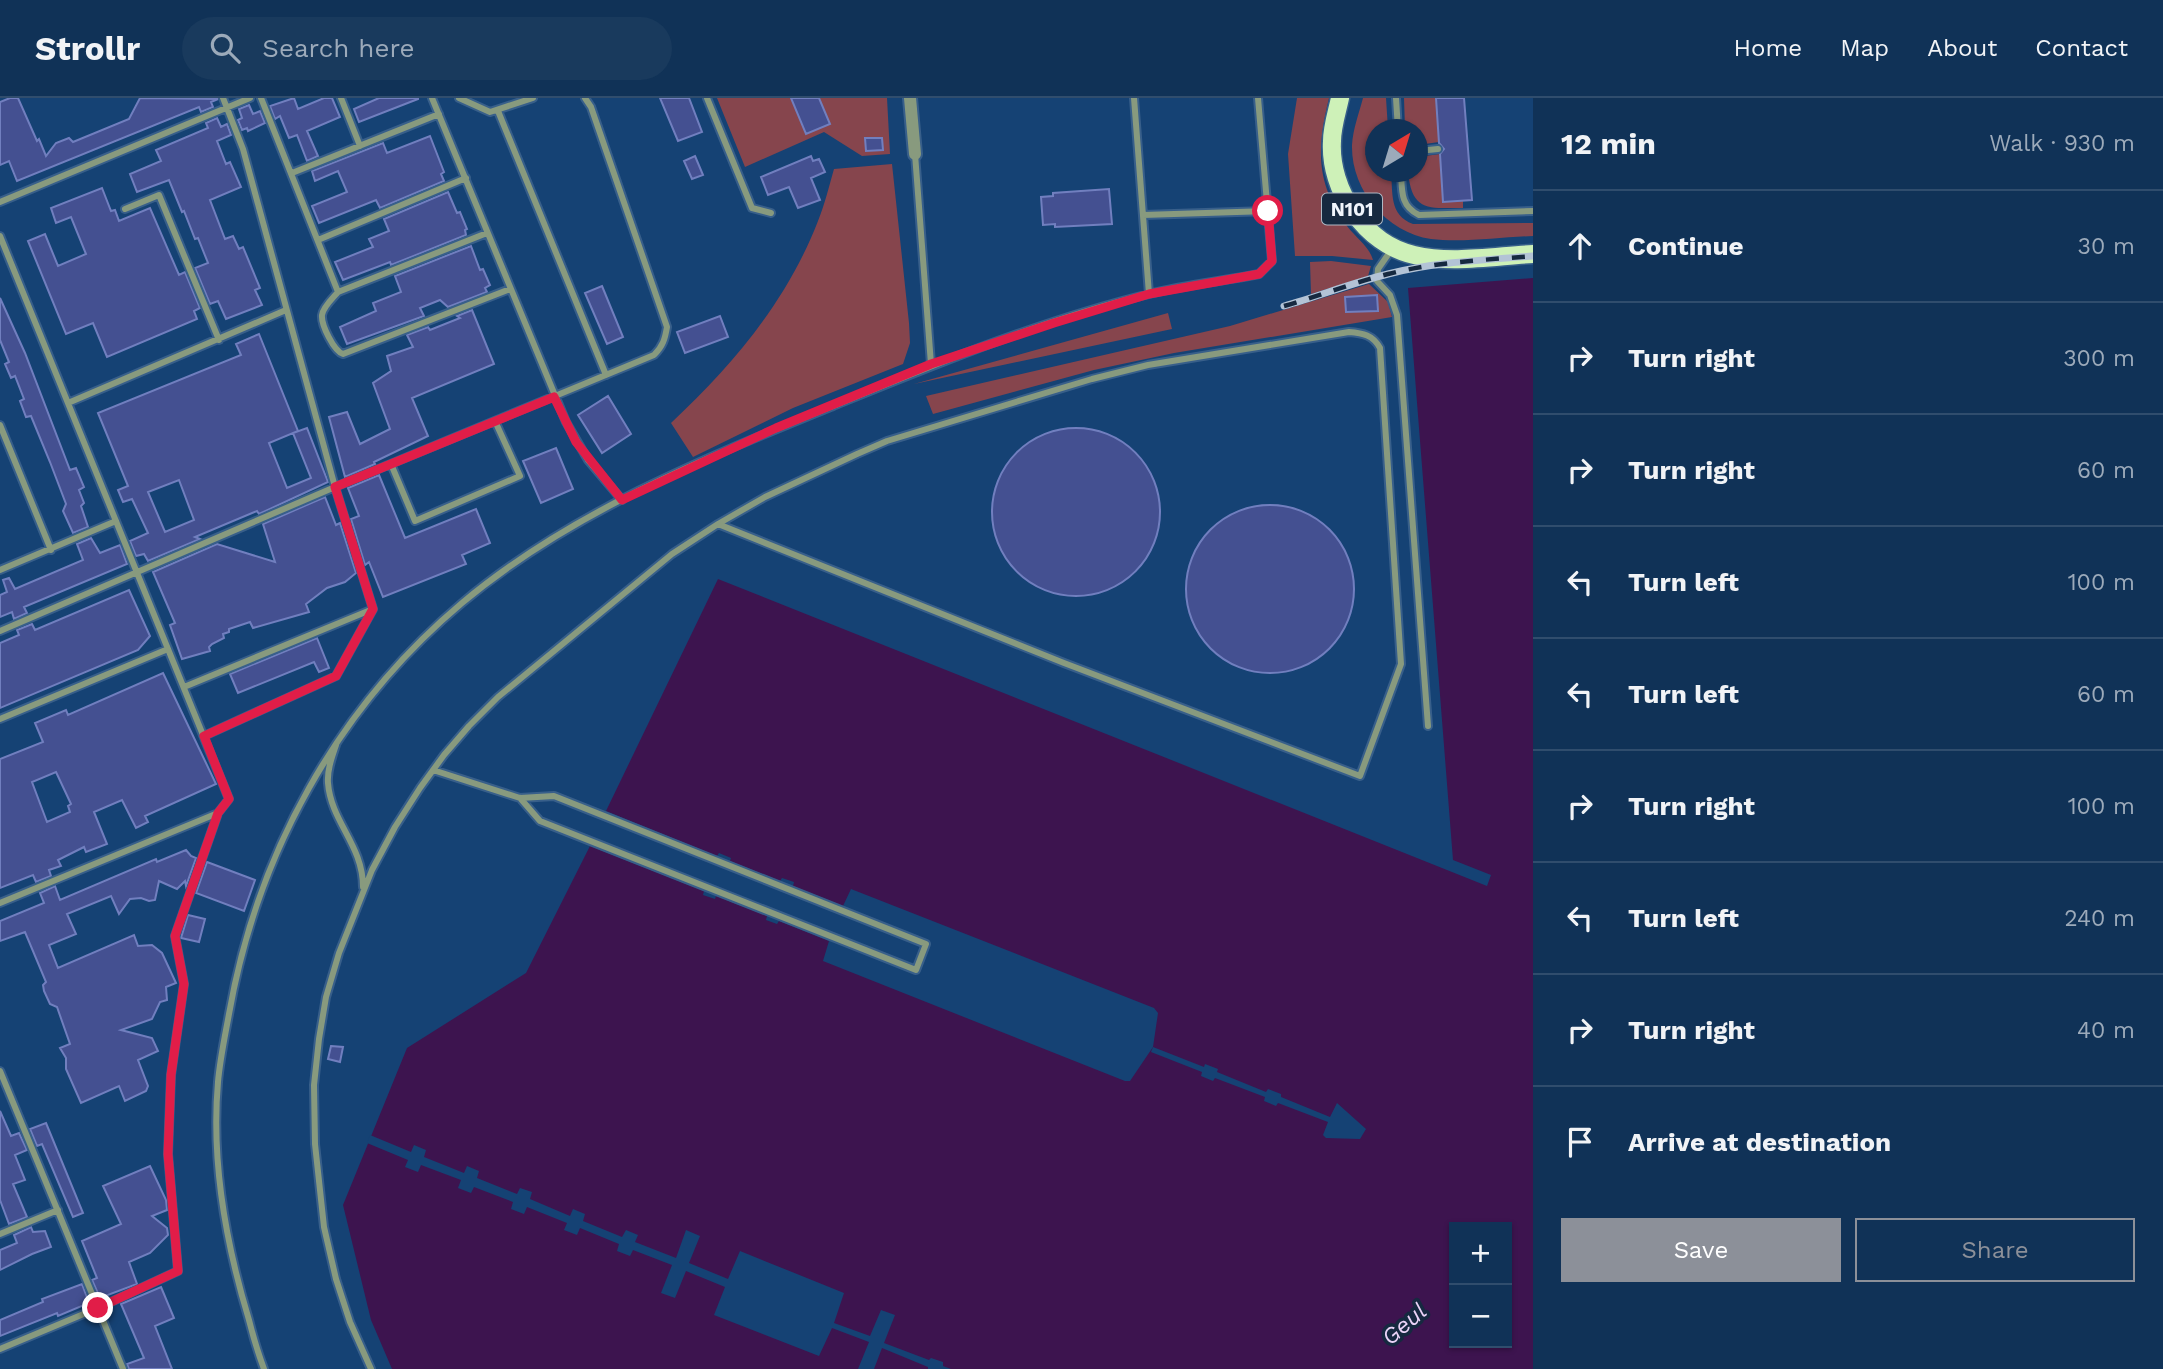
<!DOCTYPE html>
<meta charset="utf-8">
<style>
body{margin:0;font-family:"Work Sans",sans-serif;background:#193a5d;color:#f1f3f6}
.controls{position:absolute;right:21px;bottom:21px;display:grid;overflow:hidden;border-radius:0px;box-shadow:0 2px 5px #0004}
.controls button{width:63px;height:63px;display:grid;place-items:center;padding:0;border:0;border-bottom:2px solid #304d6d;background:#103257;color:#f1f3f6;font:35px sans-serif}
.compass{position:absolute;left:1365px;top:21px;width:63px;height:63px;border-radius:50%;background:#103257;box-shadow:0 2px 5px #0004;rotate:38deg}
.stop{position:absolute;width:21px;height:21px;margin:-16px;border:5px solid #e11d48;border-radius:50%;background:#fff}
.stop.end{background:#e11d48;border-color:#fff;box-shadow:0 2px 7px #0008}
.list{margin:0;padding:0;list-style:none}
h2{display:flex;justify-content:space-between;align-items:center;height:91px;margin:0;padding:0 28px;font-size:30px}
h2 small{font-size:23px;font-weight:400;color:#9caaba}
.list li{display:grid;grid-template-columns:46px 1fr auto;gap:21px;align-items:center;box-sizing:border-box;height:112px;padding:0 28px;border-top:2px solid #304d6d}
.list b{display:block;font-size:26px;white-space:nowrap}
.list em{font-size:23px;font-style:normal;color:#9caaba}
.actions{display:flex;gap:14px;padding:21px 28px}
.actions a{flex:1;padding:16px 0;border:2px solid #8c9099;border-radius:0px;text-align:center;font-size:24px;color:#8c9099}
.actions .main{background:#8c9099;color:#fff}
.icon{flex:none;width:38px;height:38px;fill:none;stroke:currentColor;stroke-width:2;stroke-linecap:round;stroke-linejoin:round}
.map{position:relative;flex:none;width:1533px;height:1271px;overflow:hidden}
header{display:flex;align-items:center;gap:42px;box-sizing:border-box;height:98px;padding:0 35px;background:#103257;border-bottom:2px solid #304d6d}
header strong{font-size:33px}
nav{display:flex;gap:38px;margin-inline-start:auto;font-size:24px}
.search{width:490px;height:63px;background:#193a5d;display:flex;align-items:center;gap:18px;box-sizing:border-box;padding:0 24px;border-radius:38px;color:#9caaba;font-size:26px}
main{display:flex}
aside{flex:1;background:#103257}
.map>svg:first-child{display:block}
</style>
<header>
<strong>Strollr</strong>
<div class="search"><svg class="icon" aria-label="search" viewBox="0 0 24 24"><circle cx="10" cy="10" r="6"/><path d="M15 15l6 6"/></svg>Search here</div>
<nav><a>Home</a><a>Map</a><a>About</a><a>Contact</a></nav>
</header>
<main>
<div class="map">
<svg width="1533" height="1271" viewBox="0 0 1533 1271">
<rect width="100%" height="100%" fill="#154274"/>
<path fill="#86454d" d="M717,0H887L890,56L862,58L824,34L745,69Z
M1297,0H1329C1317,50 1315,85 1347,128C1356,140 1369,148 1373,162L1332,158H1295L1288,56Z
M1363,0H1386L1388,31L1376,32V74H1391C1393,95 1389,117 1413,126L1533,125V138C1501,139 1462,145 1431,141C1386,134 1351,92 1352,47C1353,31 1359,15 1363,0Z
M1404,0H1436L1439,44L1418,47V32L1405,31Z
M1440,56L1443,104L1463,103V110C1428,110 1412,114 1408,74H1418V59Z
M892,66L909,225L910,245L903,266L793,310L693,359L671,325C733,267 787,203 818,123C825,106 829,88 834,71Z
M1331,163L1371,168L1368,178L1311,196L1310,164Z
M1369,186L1388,204L1392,219L1174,255L1094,272L933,316L926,298L1230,228Z
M1168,215L1172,231L914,286Z"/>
<path fill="#3d144f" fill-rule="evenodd" d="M1533,180V1271H392L371,1222L343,1107L407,950L526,875L590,748L704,793L703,797L715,801L716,798L767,818L766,822L777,826L779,823L829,843L823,863L1125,983H1130L1153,949L1158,915L1154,910L851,791L843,808L793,788L794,784L782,780L780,783L730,763L731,760L719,755L717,758L606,713L718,481L1487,788L1491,777L1453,762L1408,190ZM1454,1129H1507V1245H1454Z"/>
<path fill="#154274" d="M1153,949L1204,969L1205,966L1218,971L1217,974L1266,994L1268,991L1281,996V999L1330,1019L1337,1005L1366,1031L1360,1041L1326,1040L1323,1037L1328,1024L1278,1005L1276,1008L1264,1003L1265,999L1215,980L1213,983L1201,978L1202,974L1151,954Z
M370,1037L411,1054L414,1047L426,1052L424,1059L464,1075L467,1068L479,1073L477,1080L517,1096L520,1090L532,1094L530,1101L570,1118L573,1111L585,1116L583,1123L622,1139L626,1132L638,1137L635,1144L676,1160L686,1132L700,1138L689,1165L728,1181L740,1153L844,1195L834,1225L870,1238L881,1212L895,1217L884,1245L929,1262L931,1260L943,1264V1268L951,1271H928V1269L882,1250L874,1271H858L869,1244L832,1230L819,1258L714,1217L725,1189L686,1173L675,1200L661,1195L672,1167L633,1152L630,1158L617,1153L619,1146L580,1130L577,1137L564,1132L567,1125L527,1109L524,1116L511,1111L513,1104L474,1089L471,1095L458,1090L461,1082L421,1067L418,1074L405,1069L408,1062L367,1045Z"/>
<path fill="#445091" stroke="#717fbf" stroke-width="2" fill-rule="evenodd" d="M10,0H18L37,43L39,41L46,58L56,45L69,40L73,44L129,21L140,0L218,1L211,4L213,9L201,14L199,9L17,83L9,63L0,67V4Z
M294,0L298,11L324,0H332L340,19L307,33L318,58L307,63L297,37L289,40L280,18L275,21L270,8Z
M379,0H418V1L359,24L354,11Z
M660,0H689L702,34L678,43Z
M791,0H819L830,26L806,36Z
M1436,0H1464L1472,102L1443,104L1440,56L1444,51L1439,45Z
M249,7L253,16L260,13L265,25L248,33L247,30L242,32L238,22L242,20L239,11Z
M217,20L221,29L227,26L231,37L217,43L226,66L230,64L241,89L210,102L225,141L233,138L239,151L243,149L260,190L255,192L262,207L226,221L218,203L210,206L195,170L208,165L198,140L195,141L184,113L182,114L169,82L137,94L130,76L161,63L156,52L208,30L206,25Z
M430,38L444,74L441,76L444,83L380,110L376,102L319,125L312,108L347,94L338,73L315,83L312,73L383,45L387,55Z
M865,40H882L883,52L866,53Z
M695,58L703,77L692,81L684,63Z
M811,58L813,63L819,61L825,74L811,80L820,102L798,110L789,89L768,97L761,79Z
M102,90L111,113L115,112L119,123L150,110L179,177L185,174L200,210L194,213L197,221L107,259L93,225L66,236L28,143L45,136L58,168L86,156L71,119L56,125L51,110Z
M1109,91L1112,126L1055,129V126L1043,127L1041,99L1053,98V95Z
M448,94L457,115L460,114L467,131L465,132L466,137L391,167L390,164L343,182L335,164L373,149L369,141L389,133L384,121Z
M471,148L480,172L483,171L490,187L485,190L487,194L448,209L440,202L420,210L424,218L347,246L340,229L376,213L373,205L401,194L395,178Z
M602,188L623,239L607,246L585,195Z
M1377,197L1378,213L1346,214L1345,199Z
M0,200L25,255L70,372L76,370L84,389L79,392L84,405L81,408L88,429L73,435L63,413L66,406L50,364L31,318L26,319L20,303L24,301L15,278L11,280L5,266L9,264L0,242Z
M472,212L494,266L412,300L428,338L374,364L375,366L345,379L329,319L347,314L360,346L390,331L373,285L391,273L387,258L413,249L407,237L428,229L430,232L460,220L457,218Z
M720,218L728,239L685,255L677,234Z
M259,236L298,333L269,345L287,390L311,380L293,335L307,330L328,384L259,416L257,413L195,439L200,441L148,463L144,456L136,458L130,443L148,435L132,401L123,404L118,392L128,388L98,315L241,257L236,246ZM179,382L194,422L165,434L148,394Z
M608,298L631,336L602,355L578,317Z
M992 414a84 84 0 1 1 168 0a84 84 0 1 1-168 0Z
M556,350L573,391L541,405L523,363Z
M379,377L405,440L476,411L490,445L462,457L466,466L383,499L369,464L365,467L351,421L359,418L348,390Z
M325,399L336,427L340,425L356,475L345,484L327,490L306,506L309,514L253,530L250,524L229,531V534L223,536L224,540L212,546L209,549L210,553L182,561L170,527L175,525L153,474L217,446L275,464L263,426Z
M1186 491a84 84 0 1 1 168 0a84 84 0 1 1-168 0Z
M91,440L100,455L120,447L127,466L24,509L27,515L14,521L12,514L0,519V497L7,494L3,482L9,480L15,491L83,462L77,446Z
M129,492L150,538L138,552L0,610V545L19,537L17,532L32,526L35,532Z
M317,540L329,570L319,574L314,564L238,595L230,576Z
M163,575L216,686L145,718L148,724L136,730L122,702L94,714L107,746L86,754L84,749L58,762L61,768L49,772L51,778L36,784L33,777L0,790V661L43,644L35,625L66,612L68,617ZM56,674L71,706L68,708L70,714L47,724L32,684Z
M186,752L191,758L196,760L186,788L185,783L177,791L159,783L155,802L149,803L141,800L130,801L119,816L111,798L67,816L76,836L49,847L58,870L134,837L138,848L152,847L162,855L176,885L166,889L167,902L160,904L152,921L121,932L152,940L158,953L138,962L148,988L146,993L125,1003L119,988L81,1005L66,971V960L60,950L70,946L57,909L50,906L44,893L43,887L46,884L25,834L0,843V823L44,805L40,795L55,788L60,802L156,761L157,764Z
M207,764L255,782L244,813L196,795Z
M188,817L205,821L199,844L181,840Z
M331,948L343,949L340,964L328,961Z
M0,1013L11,1038L19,1035L27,1052L15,1057L25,1082L13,1086L27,1119L9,1126L0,1102Z
M46,1025L83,1115L73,1119L42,1046L37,1048L30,1031Z
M150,1068L166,1102L167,1112L152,1118L167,1130L168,1137L150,1155L129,1164L137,1186L100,1200L92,1182L97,1180L82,1143L121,1126L103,1088Z
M31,1129L33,1134L45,1133L51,1149L32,1156L0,1172V1152L17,1145L14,1137Z
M82,1186L89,1205L58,1218L57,1215L0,1238V1222L43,1204L42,1201Z
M161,1189L174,1220L155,1228L172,1271H129L127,1266L144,1260L121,1206Z"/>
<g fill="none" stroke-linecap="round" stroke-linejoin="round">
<g stroke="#385f8a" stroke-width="10">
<path id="lane" d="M261,0L338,194
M341,0L360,48
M432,0L566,324L588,362L622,402
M459,0L490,14L533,0
M707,0L752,110L771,115
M1134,0L1149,196
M1396,0L1398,32
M498,13L606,277
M1418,53L1438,51
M915,56L931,266
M1401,74C1402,92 1400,108 1419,117L1533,113
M292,75L439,16
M0,104L250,0
M125,111L159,97L219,242
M1143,117L1268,113
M487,135L338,194C333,200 323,209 322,217C321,227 334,253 343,256L510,191
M0,138L229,701L218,715L175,838L184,886L171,977L168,1056L178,1173L98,1210L0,1251
M318,142L466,80
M1392,151L1378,171L1377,183L1390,197L1397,217L1428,628
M68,305L286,212
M0,327L51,452
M391,366L415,423L520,378L495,323
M0,472L116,423
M0,533L335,389L654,257C663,248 665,241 667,229L591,9L585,0
M184,589L373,511
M0,621L168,551
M204,638L336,578L373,511L335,389L243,51L223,0
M336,647C332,659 327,672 328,685C331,724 363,747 363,789
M433,672L520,700L554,698L926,846L916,872L540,723L520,700
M0,805L218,715
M0,973L123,1271
M0,1136L58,1112
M264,1271C258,1255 253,1238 249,1222C226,1146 211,1063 218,984C220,961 225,938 229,916C257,756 337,610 462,505C569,415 705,360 833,308C936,266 1040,223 1149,196C1185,187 1223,183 1259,176L1272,163L1258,0
M371,1271L350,1224L336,1181L324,1129L315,1046L314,987L319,941L326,899L339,855L372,772L395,729L420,690L444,657L469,628L498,599L672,456L718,426L765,399L857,356L887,343L1092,281L1148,267L1349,234C1363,235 1373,237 1380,250L1401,566L1360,678L1064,565L718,426"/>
</g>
<g stroke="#385f8a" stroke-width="16">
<path id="street" d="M910,0L915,56"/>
</g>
<g stroke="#385f8a" stroke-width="21">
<path id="primary" d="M1340,0C1337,14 1332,29 1332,43C1329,92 1365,146 1414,157C1451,166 1495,158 1533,156"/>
</g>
<use href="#lane" stroke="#889a7e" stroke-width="6"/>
<use href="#street" stroke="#889a7e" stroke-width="12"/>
<use href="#primary" stroke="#cef1b8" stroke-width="18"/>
<g stroke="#b3c3d6" stroke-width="7">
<path id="rail" d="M1284,208C1319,198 1352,185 1388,176C1435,164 1484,162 1533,158"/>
</g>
<use href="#rail" stroke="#162940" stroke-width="4.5" stroke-dasharray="13" stroke-linecap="butt"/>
</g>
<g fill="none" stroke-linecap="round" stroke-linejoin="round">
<path stroke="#e11d48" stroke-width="9" d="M98,1210L178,1173L168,1056L171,977L184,886L175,838L218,715L229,701L204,638L336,578L373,511L335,389L554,299L576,344L622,402L776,330L931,266L1054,225L1149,196L1259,176L1272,163L1268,113"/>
</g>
<g text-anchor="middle" stroke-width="7" stroke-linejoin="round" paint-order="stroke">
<rect fill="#162940" stroke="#afb8c4" stroke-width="2" x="1322" y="95.5" width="60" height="31" rx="5"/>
<g font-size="19" font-weight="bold" fill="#f0f5fc">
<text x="1352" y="118">N101</text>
</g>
<g font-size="23" font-style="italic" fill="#ebd4f8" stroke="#162940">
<text transform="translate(1404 1226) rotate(-41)" y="8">Geul</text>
</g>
</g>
</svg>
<div class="controls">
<button>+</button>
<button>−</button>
</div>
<svg class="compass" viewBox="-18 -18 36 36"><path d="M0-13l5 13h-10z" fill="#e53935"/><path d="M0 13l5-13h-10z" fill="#9caaba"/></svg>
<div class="stop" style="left:1268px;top:113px"></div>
<div class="stop end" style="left:98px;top:1210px"></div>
</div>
<aside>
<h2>12 min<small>Walk · 930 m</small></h2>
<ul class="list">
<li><svg class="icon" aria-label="ahead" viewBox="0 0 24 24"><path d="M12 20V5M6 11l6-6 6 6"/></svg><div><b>Continue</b></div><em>30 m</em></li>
<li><svg class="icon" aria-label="right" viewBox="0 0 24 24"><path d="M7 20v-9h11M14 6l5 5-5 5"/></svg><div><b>Turn right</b></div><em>300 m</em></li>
<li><svg class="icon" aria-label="right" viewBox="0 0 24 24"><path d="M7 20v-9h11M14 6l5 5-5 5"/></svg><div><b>Turn right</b></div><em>60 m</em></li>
<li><svg class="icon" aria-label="left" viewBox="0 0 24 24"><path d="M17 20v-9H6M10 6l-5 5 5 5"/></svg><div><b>Turn left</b></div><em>100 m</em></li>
<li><svg class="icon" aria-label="left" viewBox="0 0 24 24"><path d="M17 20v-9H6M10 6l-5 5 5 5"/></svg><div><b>Turn left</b></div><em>60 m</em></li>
<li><svg class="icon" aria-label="right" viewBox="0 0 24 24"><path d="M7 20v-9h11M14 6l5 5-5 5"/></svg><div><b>Turn right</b></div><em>100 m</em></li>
<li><svg class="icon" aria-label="left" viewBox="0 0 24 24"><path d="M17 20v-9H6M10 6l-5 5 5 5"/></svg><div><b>Turn left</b></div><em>240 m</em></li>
<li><svg class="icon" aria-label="right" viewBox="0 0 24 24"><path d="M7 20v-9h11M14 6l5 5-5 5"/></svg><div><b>Turn right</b></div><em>40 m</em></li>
<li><svg class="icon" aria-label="arrive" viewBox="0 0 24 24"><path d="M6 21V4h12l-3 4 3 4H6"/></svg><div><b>Arrive at destination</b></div></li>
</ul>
<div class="actions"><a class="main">Save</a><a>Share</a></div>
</aside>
</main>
